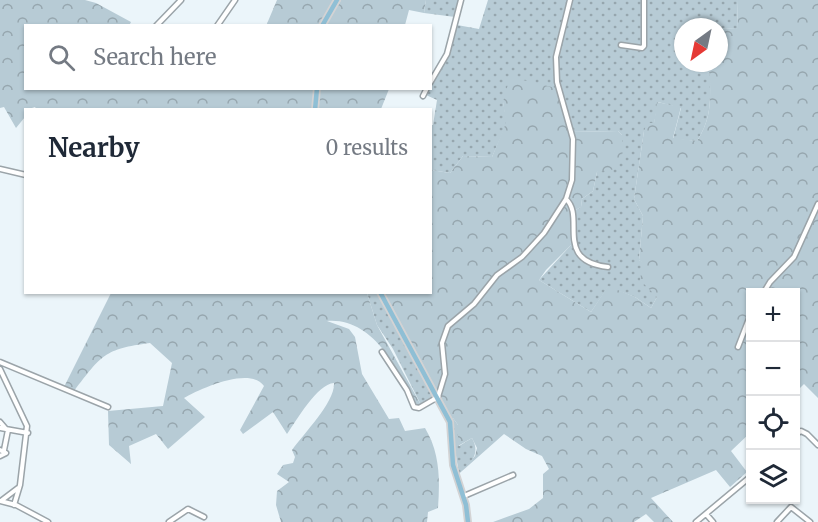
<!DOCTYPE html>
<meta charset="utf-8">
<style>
body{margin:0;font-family:Merriweather,serif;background:#f2f2f3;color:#1f2937}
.controls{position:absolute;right:18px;bottom:18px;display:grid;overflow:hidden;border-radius:0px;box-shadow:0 2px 4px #0004}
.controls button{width:54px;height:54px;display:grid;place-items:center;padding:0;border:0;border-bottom:2px solid #e0e1e3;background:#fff;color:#1f2937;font:30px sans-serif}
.compass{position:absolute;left:674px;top:18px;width:54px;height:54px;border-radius:50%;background:#fff;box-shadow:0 2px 4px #0004;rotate:213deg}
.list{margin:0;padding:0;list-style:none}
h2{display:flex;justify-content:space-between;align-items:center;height:78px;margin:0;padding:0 24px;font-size:26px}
h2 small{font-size:20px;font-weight:400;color:#747a83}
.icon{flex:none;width:33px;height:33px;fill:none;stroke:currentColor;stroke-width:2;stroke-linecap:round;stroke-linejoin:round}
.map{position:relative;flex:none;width:818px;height:522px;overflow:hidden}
.search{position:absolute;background:#fff;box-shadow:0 2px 4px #0004;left:24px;top:24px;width:408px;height:66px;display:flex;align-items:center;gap:15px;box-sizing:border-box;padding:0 21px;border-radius:0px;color:#747a83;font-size:22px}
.panel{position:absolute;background:#fff;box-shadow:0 2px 4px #0004;left:24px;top:108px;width:408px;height:186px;border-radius:0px}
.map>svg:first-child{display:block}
</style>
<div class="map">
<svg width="818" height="522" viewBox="0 0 818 522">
<defs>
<pattern id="grass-dots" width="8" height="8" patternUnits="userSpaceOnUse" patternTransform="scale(1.5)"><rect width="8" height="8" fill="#b7cbd5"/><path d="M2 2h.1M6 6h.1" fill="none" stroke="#96a6ae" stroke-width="1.8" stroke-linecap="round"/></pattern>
<pattern id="forest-crowns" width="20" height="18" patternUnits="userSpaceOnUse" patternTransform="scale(1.5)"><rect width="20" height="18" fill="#b7cbd5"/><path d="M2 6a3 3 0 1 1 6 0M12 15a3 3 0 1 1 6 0" fill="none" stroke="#96a6ae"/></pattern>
</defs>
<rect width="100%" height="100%" fill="#ebf5fa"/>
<path fill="url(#grass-dots)" d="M426,0H459L455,17L424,13Z
M488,0H737L738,29L683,27V63H692L693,67L703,68L710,74C710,102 712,117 697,141L673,139L681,108L658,102L654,124L644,131L634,199L643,216L639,260L643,262L657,297L651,308L635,297L608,287L591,312L539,280L571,245L570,213L581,207L582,199L593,191L597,172L622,153V135L618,131L569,132L503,102L507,123L492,157L463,156L450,173L431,170V125H433L437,100L426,95L448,58L457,25L479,29Z
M367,293H379L437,395L421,405L393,349L377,325Z
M453,418L458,425L459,446L472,438C481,455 471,462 459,474L450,419Z"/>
<path fill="url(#forest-crowns)" d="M0,0H85L96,3L131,22L129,26H26V88L389,89L381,109L37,110L35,107L26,110L25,117L16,128L4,107L0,108Z
M277,0H426L424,13L409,10L405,25L266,26Z
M737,0H818V398L804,384L796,392V292H750V433L731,451L747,472L730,487L716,470L651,498L673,522H654L646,514L634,522H493L529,509L543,498V474L549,469L542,456L526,449L504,434L461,472L475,456L477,448L472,438L458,446V425L453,418L450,419L379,293L430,292L431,170L450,173L463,156L492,157L506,123L503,102L510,77L556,88L569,132L618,131L622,135V153L616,169L597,172L593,191L582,199L581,207L570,213L571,245L546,270L539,280L591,312L608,286L635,297L651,308L657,297L640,280L643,263L639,260L643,216L634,199L644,131L647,123H654L657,102L681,107L673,138L697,141C712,117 710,102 710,74L703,68L693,67L692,63H719V28L738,29Z
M111,293H367L377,325L421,405L416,406C399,370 373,317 327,321L349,329L355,337L362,374L389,419L399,418L405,431L425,428C440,453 440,479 438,508L428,512L427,522H281L276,505L277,491L289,482L277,474L283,465L293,463L295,457L292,450C304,433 335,402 334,383C317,384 297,420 287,434L273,412L243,434L240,430L264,386C250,366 200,389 184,398L205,417L168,449L156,434L129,446L131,464L109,445L108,411L163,406L172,363L150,343C104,349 102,355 74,391L64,387Z"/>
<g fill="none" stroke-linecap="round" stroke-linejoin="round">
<g stroke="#9ba4a9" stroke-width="7">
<path id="minor" d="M156,26L181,0
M217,26L235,0
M621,45L642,48L644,46V0
M430,83L447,54L461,0
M423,96L427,88
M0,169L26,175
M566,199C586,217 553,261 608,267
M764,292L770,282L794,257L818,204
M738,347L750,316
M382,352L407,390L414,407L419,408L438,397L445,374L442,343L448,326L474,304L497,275L522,257L544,233L566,199L572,180L573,139L557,82L556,57L570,0
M0,362L108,407
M0,369L27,426L20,485L14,505
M0,422L6,429
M0,428L28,433
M796,434L801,431L807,434L818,445
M0,450L6,453L0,456
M4,450L8,430
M464,496L513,475
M0,501L16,505L48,522
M1,501L18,488
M706,514L713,522
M169,522L188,509L204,517
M696,522L750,477
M777,522L791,507L810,522"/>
</g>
<g stroke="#d3d3d4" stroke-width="8">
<path id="major" d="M322,26L337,0
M315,110L317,88
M380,292L450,422L453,465L466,505L468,522"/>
</g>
<use href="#minor" stroke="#fff" stroke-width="4"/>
<use href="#major" stroke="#8fbfd5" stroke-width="4.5"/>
</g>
</svg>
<div class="controls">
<button>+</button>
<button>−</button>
<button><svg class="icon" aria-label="locate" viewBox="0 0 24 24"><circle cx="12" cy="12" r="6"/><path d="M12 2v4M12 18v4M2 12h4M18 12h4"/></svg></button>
<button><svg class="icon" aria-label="layers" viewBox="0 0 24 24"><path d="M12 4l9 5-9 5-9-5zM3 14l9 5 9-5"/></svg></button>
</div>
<svg class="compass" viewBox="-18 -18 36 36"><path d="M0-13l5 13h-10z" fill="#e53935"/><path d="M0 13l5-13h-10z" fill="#747a83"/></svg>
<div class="search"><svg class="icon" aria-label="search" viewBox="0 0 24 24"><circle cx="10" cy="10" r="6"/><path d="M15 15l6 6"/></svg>Search here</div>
<section class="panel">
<h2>Nearby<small>0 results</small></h2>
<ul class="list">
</ul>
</section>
</div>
